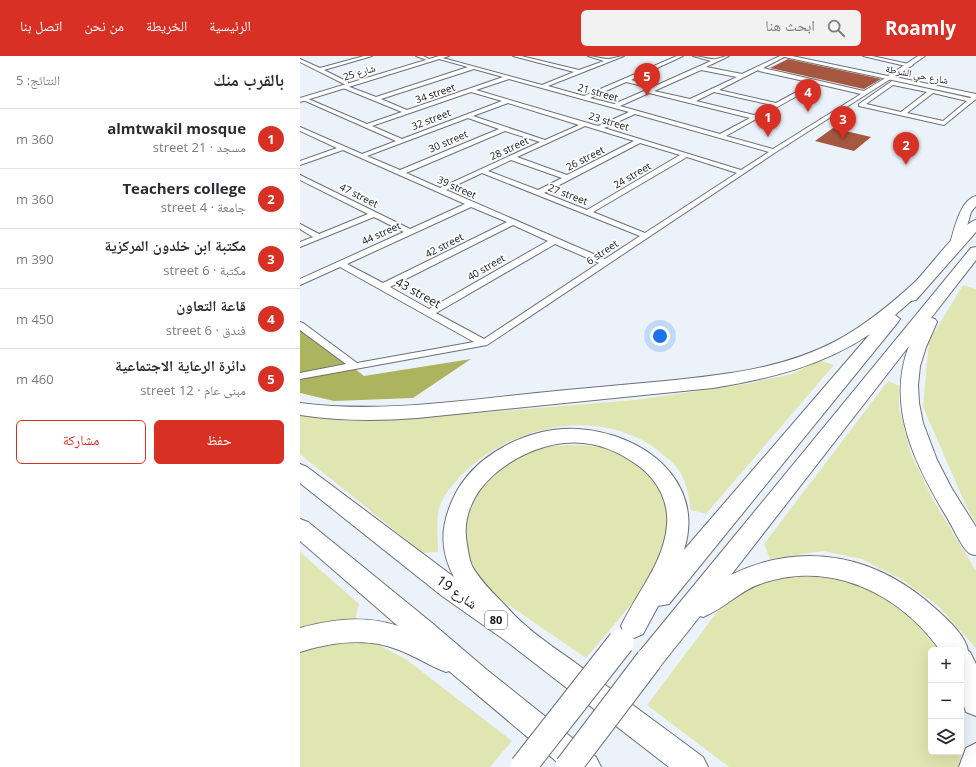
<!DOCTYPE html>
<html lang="ar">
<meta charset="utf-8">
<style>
body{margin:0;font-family:"Open Sans","Noto Naskh Arabic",sans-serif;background:#f2f2f3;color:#2b2b33;direction:rtl}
.controls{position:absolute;right:12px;bottom:12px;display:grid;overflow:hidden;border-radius:6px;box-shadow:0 4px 16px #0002}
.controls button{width:36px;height:36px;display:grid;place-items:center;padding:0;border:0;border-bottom:1px solid #e1e1e2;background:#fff;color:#2b2b33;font:20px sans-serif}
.you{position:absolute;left:360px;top:280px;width:14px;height:14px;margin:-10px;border:3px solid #fff;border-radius:50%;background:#1a73e8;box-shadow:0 0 0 6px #1a73e833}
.badge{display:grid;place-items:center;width:26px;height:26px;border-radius:50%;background:#d93025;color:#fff;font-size:13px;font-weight:700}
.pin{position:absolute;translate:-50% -33px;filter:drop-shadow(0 1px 2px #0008)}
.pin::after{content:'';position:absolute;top:21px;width:14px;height:12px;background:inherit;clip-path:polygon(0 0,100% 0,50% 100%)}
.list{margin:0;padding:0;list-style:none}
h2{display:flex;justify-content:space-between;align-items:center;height:52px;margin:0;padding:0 16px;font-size:17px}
h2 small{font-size:13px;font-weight:400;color:#7c7c81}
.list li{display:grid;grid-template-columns:26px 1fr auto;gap:12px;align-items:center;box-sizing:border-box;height:60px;padding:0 16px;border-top:1px solid #e1e1e2}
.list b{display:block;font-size:15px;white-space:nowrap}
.list p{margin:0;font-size:13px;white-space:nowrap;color:#7c7c81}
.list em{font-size:13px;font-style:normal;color:#7c7c81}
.actions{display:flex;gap:8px;padding:12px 16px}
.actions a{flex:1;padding:9px 0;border:1px solid #d93025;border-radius:6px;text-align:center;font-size:14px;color:#d93025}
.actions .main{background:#d93025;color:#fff}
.icon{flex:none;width:22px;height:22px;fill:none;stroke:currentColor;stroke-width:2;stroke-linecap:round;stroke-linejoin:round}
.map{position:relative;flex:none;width:676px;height:711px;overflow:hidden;direction:ltr}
header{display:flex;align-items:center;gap:24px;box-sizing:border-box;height:56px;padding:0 20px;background:#d93025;color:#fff}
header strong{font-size:19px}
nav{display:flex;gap:22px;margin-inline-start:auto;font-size:14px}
.search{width:280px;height:36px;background:#f2f2f3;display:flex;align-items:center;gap:10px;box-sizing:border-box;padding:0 14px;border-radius:6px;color:#7c7c81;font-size:15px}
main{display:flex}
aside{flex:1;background:#fff}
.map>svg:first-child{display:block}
</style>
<header>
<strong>Roamly</strong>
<div class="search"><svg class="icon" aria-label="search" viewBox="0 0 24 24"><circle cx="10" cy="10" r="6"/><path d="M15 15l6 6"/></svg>ابحث هنا</div>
<nav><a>الرئيسية</a><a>الخريطة</a><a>من نحن</a><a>اتصل بنا</a></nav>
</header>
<main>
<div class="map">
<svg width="676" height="711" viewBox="0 0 676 711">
<rect width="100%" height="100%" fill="#ecf2fa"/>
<path fill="#e0e6b1" d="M663,229L676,233V467L668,454L623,351L629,285Z
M520,304L534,309L406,458L391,454C389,442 387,427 380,416C373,405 360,396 349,388C293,353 216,370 169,412C158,422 143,438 139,453C136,463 138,485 138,496L123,497L0,398V359L32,364H92L335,344L446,328L492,318Z
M588,325L599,330V352L610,396L633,444L676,515V592L637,549L601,523L562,503L523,495L470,503L464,488Z
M278,389L303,391L323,396L360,423L374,464L360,514L286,602L197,541L167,506L160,471L185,420L215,402L249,390Z
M0,496L59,548L55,565L0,573Z
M531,518C541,521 552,523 561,527C594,540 614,563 635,590L638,594H631V696H661V655L664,673L660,711H429L347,649L420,552L444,532L472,521Z
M20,584L73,586L107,604L212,685L190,711H0V592Z"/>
<path fill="#adb45f" d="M0,270L64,320L171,303L113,342L34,345L0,337Z"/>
<path fill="#a5583f" d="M488,3L581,23L564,33L470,12Z
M533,72L571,81L554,95L515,85Z"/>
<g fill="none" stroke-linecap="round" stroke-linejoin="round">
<g stroke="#6c7178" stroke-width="2">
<path id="minor" d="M64,0H72L24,14L48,26V28L46,29L0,6V3L20,12Z
M116,0H123L129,3L127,4Z
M213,0H221L279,14L304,5L288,0C295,0 301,3 308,3C313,3 319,0 324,0L248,30L284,40L377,0H383L331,24L355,30L411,5L393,0C400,0 410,4 416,3C421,2 424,0 429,0L406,11L442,18L480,0H486L463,12L564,35L587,21L592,22L476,96L187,289L0,323V317L46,308L0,274V266L3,267L57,307L174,286L40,211L0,229V223L104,176L74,161L0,191V186L13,181L0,173V168L19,178L68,158L0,124V119L110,173L165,148L43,94L0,109V105L37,92L0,75V71L62,98L96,85L1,43L6,42L67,68L102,56L43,32V30H47L76,41L168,11L139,3V1L242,29L274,16ZM174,13L203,21L107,54L81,43ZM401,14L437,21L390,43L354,35ZM458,14L459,15L513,27L476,47L419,34ZM209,23L329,56L298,70L176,34ZM326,26L351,32L314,48L290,42ZM518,28L561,38L473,93L426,80ZM171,36L202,45L102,83L72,70ZM414,36L472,49L454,59L396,45ZM349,37L450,62L420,78L320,50ZM208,47L279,69L245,84L173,60ZM335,58L469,96L441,114L304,72ZM168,62L199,73L100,114L67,100ZM285,70L334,85L267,119L217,101ZM205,75L240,86L140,132L106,117ZM340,87L380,99L287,154L244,137ZM387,101L437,117L345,177L293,156ZM211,104L262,122L238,134L188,115ZM182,117L340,180L305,203L146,134ZM171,151L207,166L83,227L47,208ZM213,169L248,185L129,253L90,231ZM255,188L299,207L184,283L136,257Z
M563,0H572L613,9L610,11Z
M592,25L670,42L676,38V43L644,69L559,50V48ZM593,29L627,36L601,56L566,48ZM633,37L667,45L643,65L607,57Z"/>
</g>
<g stroke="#6c7178" stroke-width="2">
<path id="tertiary" d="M139,0H149L0,46V42Z
M480,0H492L588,20L618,0H625L595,21L676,38V42Z"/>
</g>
<g stroke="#6c7178" stroke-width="2">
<path id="secondary" d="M676,140V150L671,156L662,188L660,191H652L650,188C654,174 660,144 676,140Z"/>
</g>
<g stroke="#6c7178" stroke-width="2">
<path id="trunk" d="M676,164V176L616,244L611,245L595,259L600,263L598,266L369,548L358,550L343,578L334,582L325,578L321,570C337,536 364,507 367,469C369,446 358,425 340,411C318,394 292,384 264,387C216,392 156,434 167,488C168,495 169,503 172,510C180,524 192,536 203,547C210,554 216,562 224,568C242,585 266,599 286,615C325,643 364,672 403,701L408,711H369L206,585L142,540L0,427V408L7,411L154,521C140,494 140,471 153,443C173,398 230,370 278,373C342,377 406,424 384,494L570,278C523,310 468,323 413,332L117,362C78,365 39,365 0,359V347C85,358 171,343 256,335C292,332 329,328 365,325C424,319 483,313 536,285C564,270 591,248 615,226C628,213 661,168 676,164Z
M676,191V204L631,262L635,263L637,266L626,291L620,310L618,329L619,347L623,367L637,404L652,433L676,471V499C674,499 669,498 668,496C662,491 653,472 649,465C617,412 585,352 609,290L431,519C504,483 579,500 637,554C648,564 666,580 668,595L670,596L676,608V660L666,656L661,641V594H640C599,537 530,503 460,528C439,535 424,553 403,561L400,560L358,613L349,616L340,613L336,604L340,595L671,192Z
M0,463L8,466L132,567L187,614L296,701L301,711H263L149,615L146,616C130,610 115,600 99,594C68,581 31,586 0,596V572C32,563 66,559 98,570L0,485Z
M676,687V711H659L666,692Z"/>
</g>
<use href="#minor" fill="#fff" fill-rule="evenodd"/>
<use href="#tertiary" fill="#fff" fill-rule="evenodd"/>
<use href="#secondary" fill="#fff" fill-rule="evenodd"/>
<use href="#trunk" fill="#fff" fill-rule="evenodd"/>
<g stroke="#6c7178" stroke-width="28" stroke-linecap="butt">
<path id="trunk-bridge" d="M223,711L321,586
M268,711L349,604"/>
</g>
<use href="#trunk-bridge" stroke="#fff" stroke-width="26"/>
</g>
<g text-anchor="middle" stroke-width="3.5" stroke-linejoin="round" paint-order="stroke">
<g font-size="10" fill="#111316" stroke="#fff">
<text transform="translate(59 16) rotate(-17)" y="4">شارع 25</text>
<text transform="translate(617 18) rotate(11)" y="4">شارع حي الشرطة</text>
<text transform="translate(298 36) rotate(16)" y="4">21 street</text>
<text transform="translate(135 37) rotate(-19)" y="4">34 street</text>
<text transform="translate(131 63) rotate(-21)" y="4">32 street</text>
<text transform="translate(309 65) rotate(17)" y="4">23 street</text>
<text transform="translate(148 85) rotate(-23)" y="4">30 street</text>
<text transform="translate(209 92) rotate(-25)" y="4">28 street</text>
<text transform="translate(285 102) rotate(-27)" y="4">26 street</text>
<text transform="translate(332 119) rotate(-30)" y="4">24 street</text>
<text transform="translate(157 131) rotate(24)" y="4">39 street</text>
<text transform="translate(268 138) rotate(21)" y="4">27 street</text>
<text transform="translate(59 139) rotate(27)" y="4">47 street</text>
<text transform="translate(81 177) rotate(-24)" y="4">44 street</text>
<text transform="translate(144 189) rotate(-27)" y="4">42 street</text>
<text transform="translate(302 196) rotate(-34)" y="4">6 street</text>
<text transform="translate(186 211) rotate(-30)" y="4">40 street</text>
</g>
<rect fill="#fff" stroke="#585a5c" stroke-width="1" x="185" y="555" width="22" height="18" rx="3"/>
<g font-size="11" font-weight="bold" fill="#111316">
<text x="196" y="568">80</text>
</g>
<g font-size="12" fill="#111316" stroke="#fff">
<text transform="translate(118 237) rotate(29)" y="4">43 street</text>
</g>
<g font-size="14" fill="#111316" stroke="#fff">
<text transform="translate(157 536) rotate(36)" y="5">شارع 19</text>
</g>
</g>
</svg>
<div class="controls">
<button>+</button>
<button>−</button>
<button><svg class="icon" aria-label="layers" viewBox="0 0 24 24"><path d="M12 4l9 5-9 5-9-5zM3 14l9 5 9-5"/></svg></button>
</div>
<div class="you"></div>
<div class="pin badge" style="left:468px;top:81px">1</div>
<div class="pin badge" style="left:606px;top:109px">2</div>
<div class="pin badge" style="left:543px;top:83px">3</div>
<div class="pin badge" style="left:508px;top:56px">4</div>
<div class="pin badge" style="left:347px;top:40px">5</div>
</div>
<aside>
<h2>بالقرب منك<small>النتائج: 5</small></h2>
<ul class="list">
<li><span class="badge">1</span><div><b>almtwakil mosque</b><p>مسجد · 21 street</p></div><em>360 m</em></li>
<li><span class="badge">2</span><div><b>Teachers college</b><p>جامعة · 4 street</p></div><em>360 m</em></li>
<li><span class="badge">3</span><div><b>مكتبة ابن خلدون المركزية</b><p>مكتبة · 6 street</p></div><em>390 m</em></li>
<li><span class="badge">4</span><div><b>قاعة التعاون</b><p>فندق · 6 street</p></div><em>450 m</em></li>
<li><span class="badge">5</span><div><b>دائرة الرعاية الاجتماعية</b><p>مبنى عام · 12 street</p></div><em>460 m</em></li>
</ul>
<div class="actions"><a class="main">حفظ</a><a>مشاركة</a></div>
</aside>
</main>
